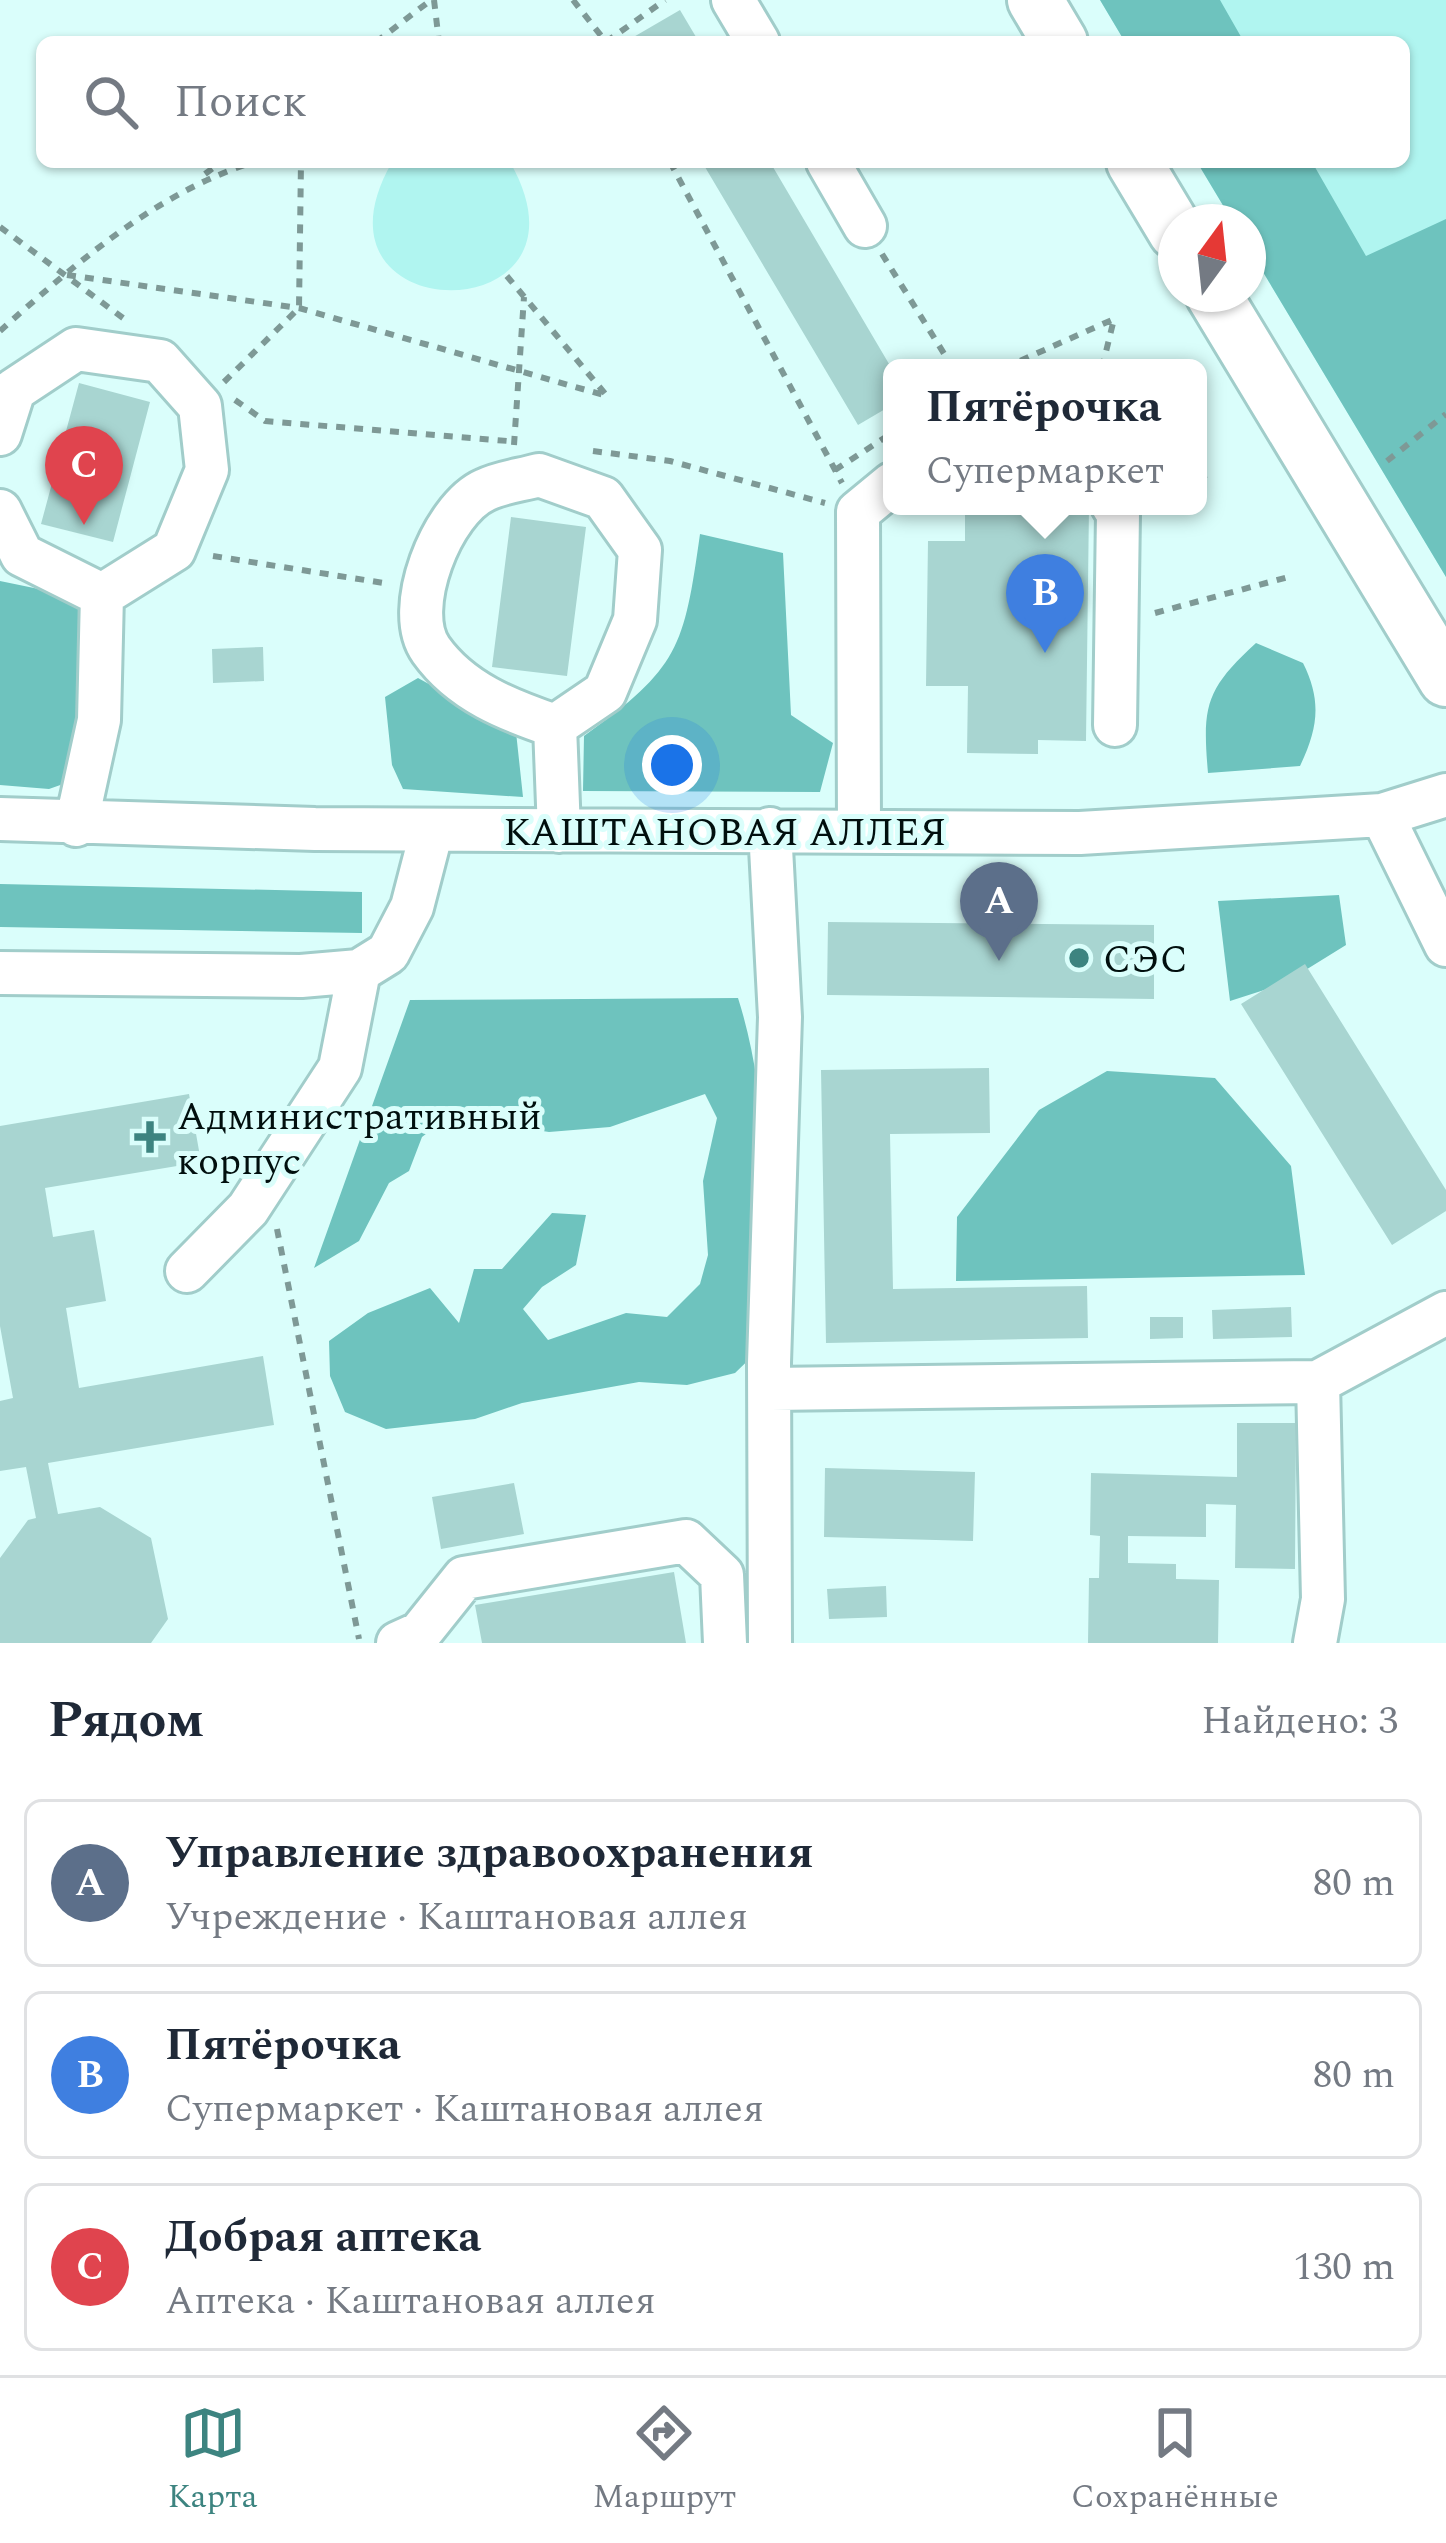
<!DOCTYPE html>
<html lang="ru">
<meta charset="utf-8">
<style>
body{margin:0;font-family:Spectral,serif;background:#f2f2f3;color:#1f2937}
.compass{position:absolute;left:1158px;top:204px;width:108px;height:108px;border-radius:50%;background:#fff;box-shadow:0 3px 9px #0004;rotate:15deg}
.you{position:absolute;left:672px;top:765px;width:42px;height:42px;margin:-30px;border:9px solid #fff;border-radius:50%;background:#1a73e8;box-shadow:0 0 0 18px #1a73e833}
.badge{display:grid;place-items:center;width:78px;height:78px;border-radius:50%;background:#3d8480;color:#fff;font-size:39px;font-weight:700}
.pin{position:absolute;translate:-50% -99px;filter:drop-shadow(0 3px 6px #0008)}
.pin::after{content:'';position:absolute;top:63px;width:42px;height:36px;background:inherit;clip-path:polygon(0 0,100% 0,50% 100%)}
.popup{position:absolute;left:883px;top:359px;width:324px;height:156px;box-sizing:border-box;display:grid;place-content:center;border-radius:18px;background:#fff;filter:drop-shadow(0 3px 9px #0005);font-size:39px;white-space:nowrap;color:#747a83}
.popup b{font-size:45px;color:#1f2937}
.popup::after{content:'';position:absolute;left:50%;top:100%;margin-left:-24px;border:24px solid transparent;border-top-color:#fff}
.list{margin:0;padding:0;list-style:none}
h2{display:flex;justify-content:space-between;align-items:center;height:156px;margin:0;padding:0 48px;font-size:51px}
h2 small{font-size:39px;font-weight:400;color:#747a83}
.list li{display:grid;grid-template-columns:78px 1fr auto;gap:36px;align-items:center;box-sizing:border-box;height:168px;margin:0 24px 24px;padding:0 24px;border:3px solid #e0e1e3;border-radius:18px}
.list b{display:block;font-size:45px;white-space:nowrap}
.list p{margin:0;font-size:39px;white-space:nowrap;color:#747a83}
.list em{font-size:39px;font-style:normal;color:#747a83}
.icon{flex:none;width:66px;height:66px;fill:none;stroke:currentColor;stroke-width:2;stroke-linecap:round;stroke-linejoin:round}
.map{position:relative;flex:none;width:1446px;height:1643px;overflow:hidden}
.search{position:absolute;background:#fff;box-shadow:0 3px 9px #0004;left:36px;right:36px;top:36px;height:132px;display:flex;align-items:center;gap:30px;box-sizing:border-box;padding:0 42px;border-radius:18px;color:#747a83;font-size:45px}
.sheet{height:732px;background:#fff}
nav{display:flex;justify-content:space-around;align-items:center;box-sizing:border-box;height:168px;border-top:3px solid #e0e1e3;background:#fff;font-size:33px;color:#747a83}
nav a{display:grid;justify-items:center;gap:6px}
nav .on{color:#3d8480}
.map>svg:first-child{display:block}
</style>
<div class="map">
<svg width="1446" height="1643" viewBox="0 0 1446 1643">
<rect width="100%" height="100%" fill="#dafefb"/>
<path fill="#b0f5f0" d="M1100,0H1446V577L1248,247V222H1233L1197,162H1404V42H1125Z
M392,162H510C608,333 294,333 392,162Z"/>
<path fill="#6ec3be" d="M1100,0H1220L1244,42H1125Z
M1197,162H1312L1366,256L1446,219V577L1248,247V222H1233Z
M700,534L783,553L791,715L833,743L820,792L583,791L584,736C679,668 684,648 700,534Z
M0,581L63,594L99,629L83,777L49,789L0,785Z
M1256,643L1303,663C1322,701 1318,728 1300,766L1208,773C1202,705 1206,689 1256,643Z
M418,678L516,732L523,797L403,789L392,765L385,697Z
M0,884L362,892V933L0,927Z
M1339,895L1346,945L1283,984L1230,1001L1218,901Z
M738,998C773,1108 765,1226 768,1341L735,1373L687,1385L639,1382L522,1403L475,1419L386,1429L345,1412L330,1376L329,1341L368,1313L430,1288L459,1323L474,1269H502L552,1213L586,1215L576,1265L542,1287L523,1309L548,1340L626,1313L667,1317L700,1284L708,1255L703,1181L717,1118L705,1094L610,1127L549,1132L449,1116L422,1137L409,1171L389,1183L359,1241L314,1268L410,1000Z
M1107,1071L1215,1078L1291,1166L1305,1275L956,1281L957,1217L1039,1110Z"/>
<path fill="#a8d5d1" d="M680,10L699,42H625Z
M702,162H770L892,369V405L858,425Z
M79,383L150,402L113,542L41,524Z
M965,506H1089L1086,741L1038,740V754L967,753L968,686H926L928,541H965Z
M511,517L586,527L567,676L492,667Z
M263,647L264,681L213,683L212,649Z
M828,922L1154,925V999L827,995Z
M1305,964L1446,1190V1211L1392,1245L1241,1004Z
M989,1068L990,1133L890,1134L893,1289L1087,1286L1088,1338L826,1343L821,1070Z
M189,1094L201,1162L45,1188L53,1237L94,1230L100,1265L106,1301L66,1308L79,1388L263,1356L274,1425L48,1463L58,1514L100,1507L151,1538L168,1619L151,1643H0V1558L28,1520L36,1518L26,1467L0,1471V1401L13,1398L0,1326V1126Z
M1291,1307L1292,1337L1213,1339L1212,1310Z
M1150,1317H1183V1338L1150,1339Z
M1237,1423H1296L1295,1569L1235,1568L1236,1505L1206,1504V1537L1128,1536V1563L1176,1564V1579L1219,1580L1218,1643H1088L1089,1578H1099L1100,1536L1090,1535L1091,1473L1237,1477Z
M825,1468L975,1472L973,1541L824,1537Z
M514,1483L524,1534L441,1549L432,1497Z
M674,1572L686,1643H482L475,1605Z
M886,1586L887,1617L829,1619L827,1589Z"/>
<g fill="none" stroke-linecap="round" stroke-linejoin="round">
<g stroke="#a1cdca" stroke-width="48">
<path id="minor" d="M733,0L758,42
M828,162L865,226
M0,434L14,390L76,349L160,361L200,406L207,470L174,550L102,595
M539,475L603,498L640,550L635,620L605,692L555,726C508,710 461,692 431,650C402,610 442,509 485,490C501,482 522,480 539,475Z
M1113,506L1118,513L1115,725
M0,511L22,555L102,595
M555,726L559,831
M1382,815L1446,945
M0,819L315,829L1080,833L1382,815L1446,795
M76,825L99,720L102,595
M770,829L780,1017L769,1363L770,1643
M859,831L858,512L892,484
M0,973L301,976L359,971L388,953L412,907L432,830
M187,1271L248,1209L340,1068L359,971
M771,1389L1318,1382L1446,1313
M398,1643L420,1633L464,1578L686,1541L722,1575L725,1643
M1315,1643L1323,1599L1318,1382"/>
</g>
<g stroke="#a1cdca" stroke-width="60">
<path id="major" d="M1035,0L1060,42
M1134,162L1176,232
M1213,294L1446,679"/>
</g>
<path stroke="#7e9996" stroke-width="6" stroke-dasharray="9 9" stroke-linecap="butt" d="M434,0L439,42
M573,0L606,42
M376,42L431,0
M606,42L665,0
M670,162L842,483
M205,174L221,162
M0,227L123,318
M882,254L953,368
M67,275L299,308L607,396L506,275
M0,331C75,264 157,192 254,162
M1004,368L1114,319
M1102,368L1114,319
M224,382L299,308L301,162
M235,400L265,421L508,441
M514,445L524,297
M593,451L670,461L825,503
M1387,461L1446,414
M835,470L892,433
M1198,478L1208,474
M213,556L390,584
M1155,613L1292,576
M277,1229L359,1639"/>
<use href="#minor" stroke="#fff" stroke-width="42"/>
<use href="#major" stroke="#fff" stroke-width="54"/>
</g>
<g fill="#3d8480" stroke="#dafefb" stroke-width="4.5">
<circle cx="1079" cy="958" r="12"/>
<path d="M144 1119h12v12h12v12h-12v12h-12v-12h-12v-12h12z"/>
</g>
<g text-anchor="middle" stroke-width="10" stroke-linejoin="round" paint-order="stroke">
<g font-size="39" fill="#010f0e" stroke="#dafefb">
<text x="725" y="845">КАШТАНОВАЯ АЛЛЕЯ</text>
</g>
<g font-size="39" fill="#010f0e" stroke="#dafefb" text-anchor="start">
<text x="1103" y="972">СЭС</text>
<text x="177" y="1129">Административный<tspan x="177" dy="45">корпус</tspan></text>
</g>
</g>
</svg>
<svg class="compass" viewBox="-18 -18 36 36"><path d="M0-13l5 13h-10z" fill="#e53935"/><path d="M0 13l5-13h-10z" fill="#747a83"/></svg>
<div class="you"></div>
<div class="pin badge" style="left:999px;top:961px;background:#5c6f8a">A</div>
<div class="pin badge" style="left:1045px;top:653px;background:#3f7fe0">B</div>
<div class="popup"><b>Пятёрочка</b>Супермаркет</div>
<div class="pin badge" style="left:84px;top:525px;background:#e0444e">C</div>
<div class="search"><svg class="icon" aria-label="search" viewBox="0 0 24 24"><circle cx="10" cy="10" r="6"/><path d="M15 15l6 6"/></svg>Поиск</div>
</div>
<section class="sheet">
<h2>Рядом<small>Найдено: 3</small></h2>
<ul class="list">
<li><span class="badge" style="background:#5c6f8a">A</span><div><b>Управление здравоохранения</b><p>Учреждение · Каштановая аллея</p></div><em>80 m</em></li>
<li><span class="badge" style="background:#3f7fe0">B</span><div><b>Пятёрочка</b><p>Супермаркет · Каштановая аллея</p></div><em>80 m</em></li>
<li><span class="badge" style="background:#e0444e">C</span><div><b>Добрая аптека</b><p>Аптека · Каштановая аллея</p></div><em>130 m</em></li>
</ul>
</section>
<nav>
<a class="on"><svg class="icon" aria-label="map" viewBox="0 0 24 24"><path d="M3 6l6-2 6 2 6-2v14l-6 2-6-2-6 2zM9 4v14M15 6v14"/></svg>Карта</a>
<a><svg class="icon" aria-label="directions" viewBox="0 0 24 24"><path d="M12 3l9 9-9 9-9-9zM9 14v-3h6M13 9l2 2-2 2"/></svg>Маршрут</a>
<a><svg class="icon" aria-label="saved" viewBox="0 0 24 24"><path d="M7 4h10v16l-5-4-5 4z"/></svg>Сохранённые</a>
</nav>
